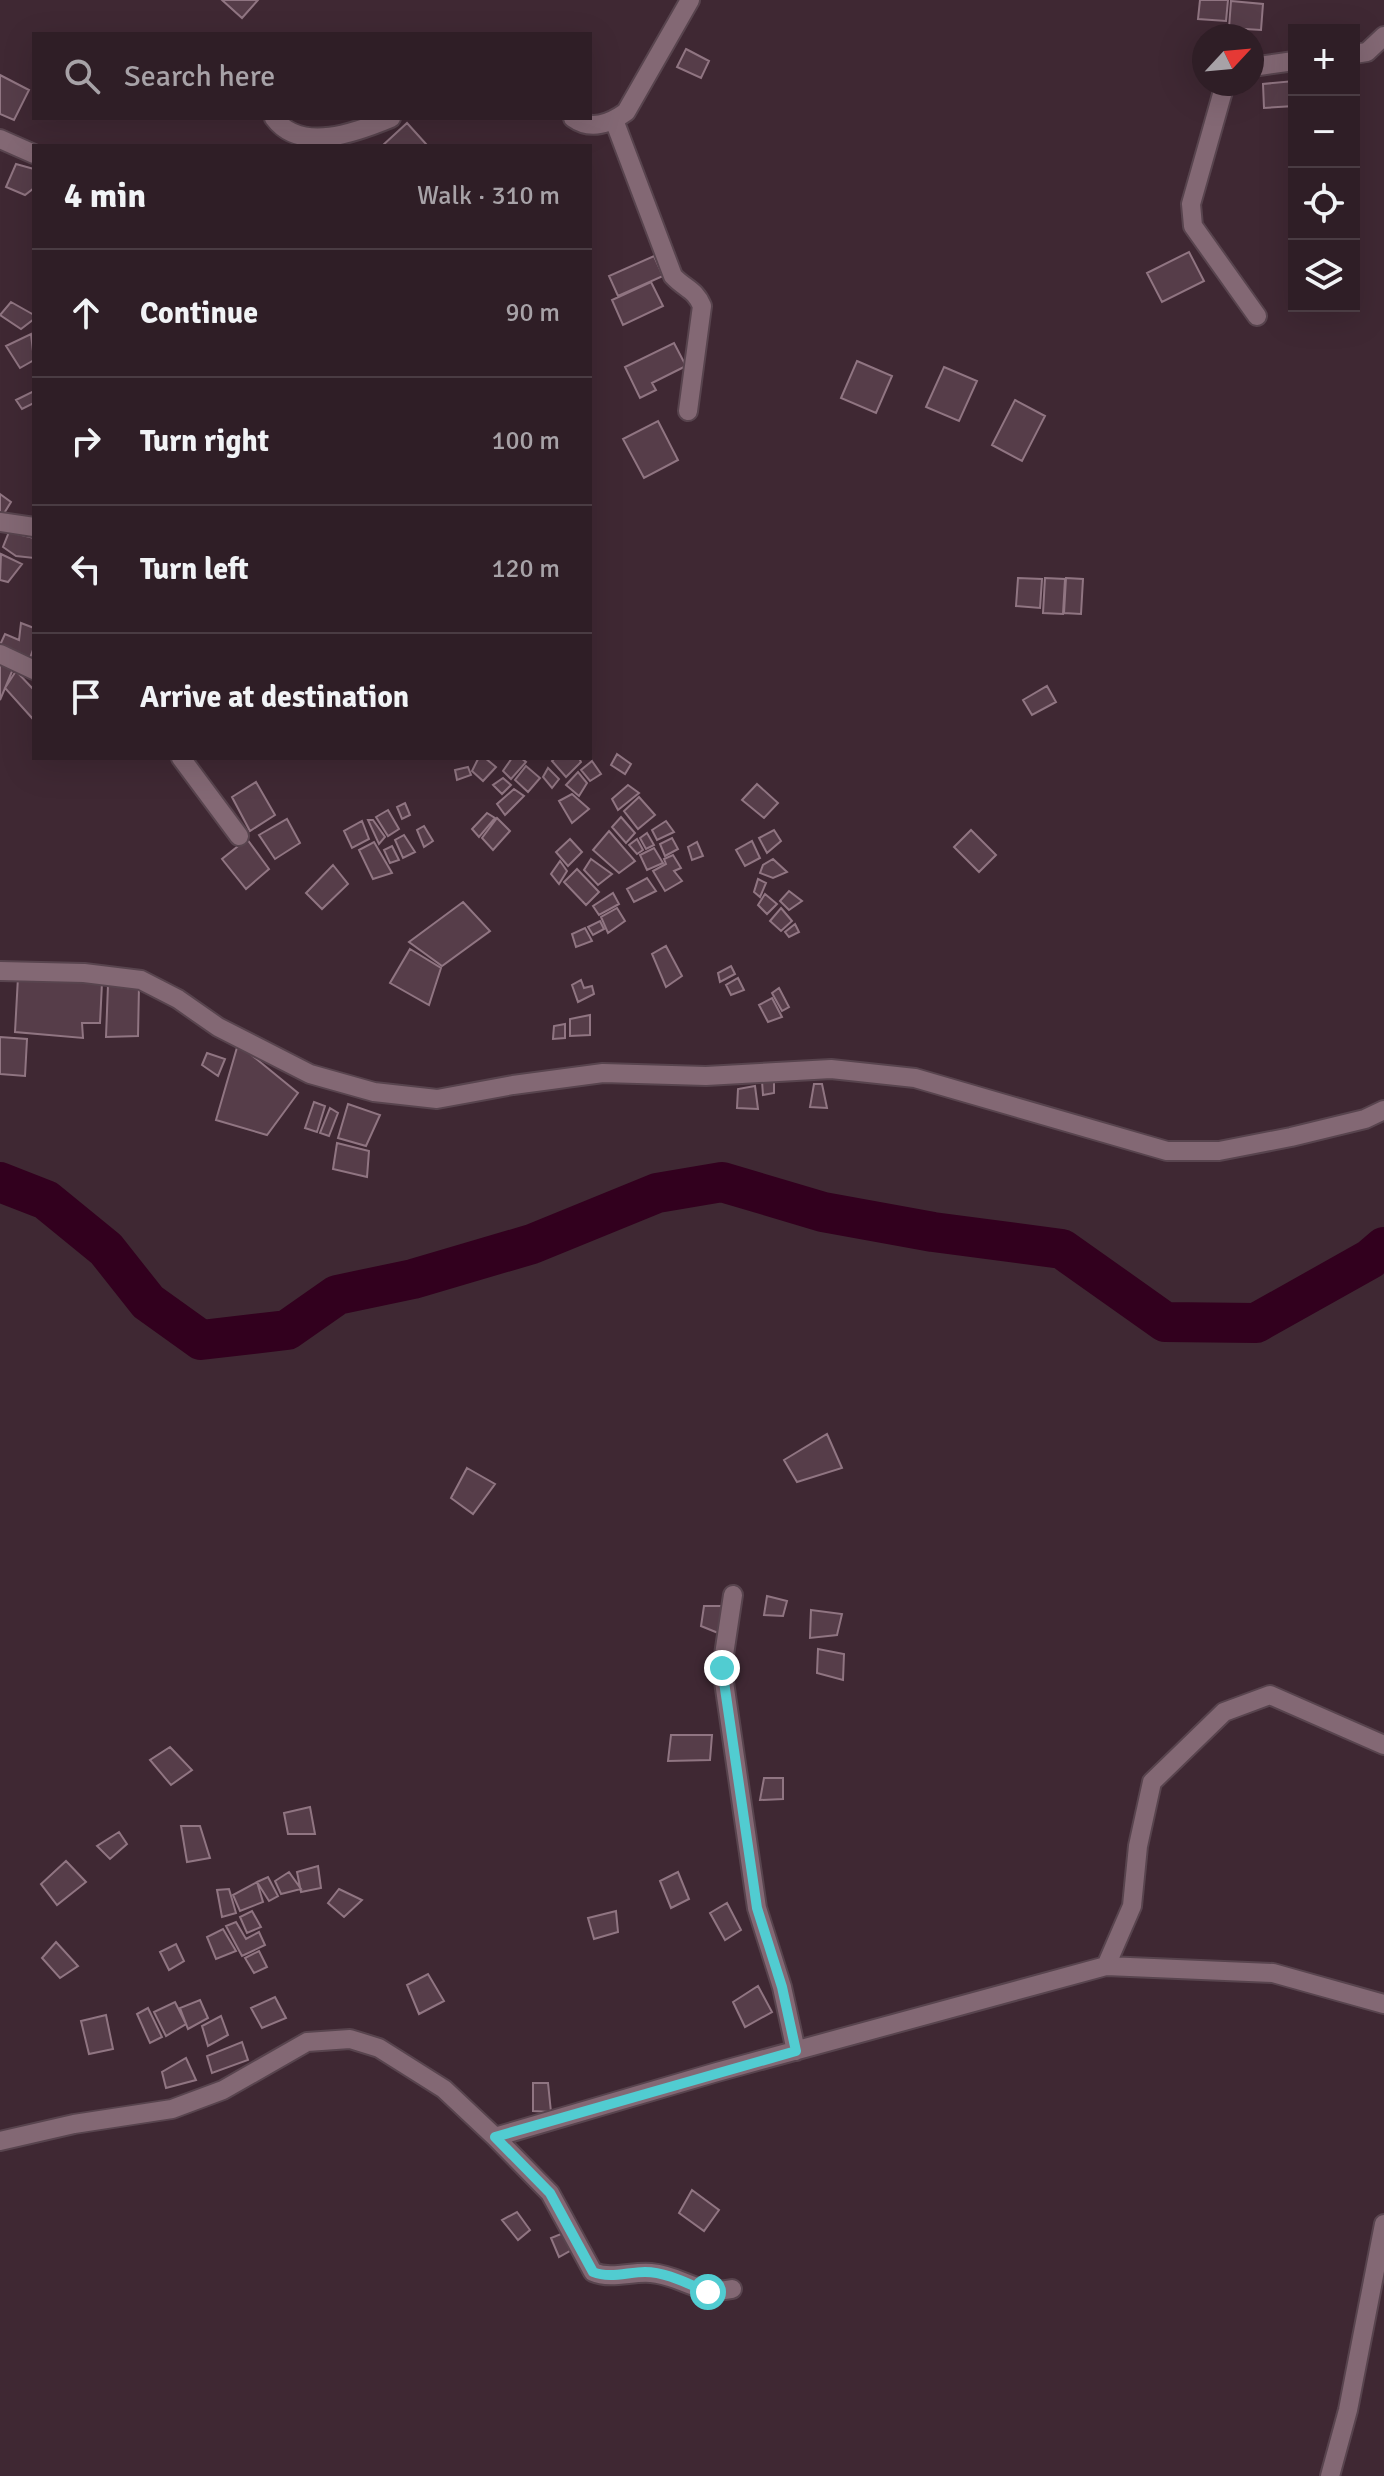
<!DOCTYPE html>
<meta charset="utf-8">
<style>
body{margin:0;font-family:Signika,sans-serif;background:#3b2b32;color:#f1f3f6}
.controls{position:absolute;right:24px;top:24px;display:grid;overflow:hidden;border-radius:0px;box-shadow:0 8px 32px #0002}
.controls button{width:72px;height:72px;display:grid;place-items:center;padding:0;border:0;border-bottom:2px solid #4a3c43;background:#2f1e26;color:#f1f3f6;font:40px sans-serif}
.compass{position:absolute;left:1192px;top:24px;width:72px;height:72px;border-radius:50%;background:#2f1e26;box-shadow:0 8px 32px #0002;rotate:64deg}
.stop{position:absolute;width:24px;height:24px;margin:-18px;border:6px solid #51ccd1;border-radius:50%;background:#fff}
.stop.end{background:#51ccd1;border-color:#fff;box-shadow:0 2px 8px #0008}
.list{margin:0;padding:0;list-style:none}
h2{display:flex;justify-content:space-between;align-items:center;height:104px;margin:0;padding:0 32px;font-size:34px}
h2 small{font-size:26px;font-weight:400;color:#a7a2a7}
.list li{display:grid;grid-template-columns:52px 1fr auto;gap:24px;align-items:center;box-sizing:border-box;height:128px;padding:0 32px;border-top:2px solid #4a3c43}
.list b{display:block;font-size:30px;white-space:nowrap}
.list em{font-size:26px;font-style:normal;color:#a7a2a7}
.icon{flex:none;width:44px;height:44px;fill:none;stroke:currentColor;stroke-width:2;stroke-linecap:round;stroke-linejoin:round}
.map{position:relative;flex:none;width:1384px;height:2476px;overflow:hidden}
.search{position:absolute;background:#2f1e26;box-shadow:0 8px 32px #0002;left:32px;top:32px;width:560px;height:88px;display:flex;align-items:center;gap:20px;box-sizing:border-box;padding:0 28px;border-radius:0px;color:#a7a2a7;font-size:30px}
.panel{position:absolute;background:#2f1e26;box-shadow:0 8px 32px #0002;left:32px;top:144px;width:560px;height:616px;border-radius:0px}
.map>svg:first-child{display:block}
</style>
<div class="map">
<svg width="1384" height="2476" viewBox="0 0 1384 2476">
<rect width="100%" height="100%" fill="#3f2833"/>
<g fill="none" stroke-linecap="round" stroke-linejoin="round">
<path stroke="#32001e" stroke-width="40" d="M0,1182L46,1200L106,1249L148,1302L201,1340L287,1330L337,1295L413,1279L532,1244L657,1193L722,1182L823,1212L933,1232L1062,1249L1165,1322L1256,1323L1370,1259L1384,1247"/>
</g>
<path fill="#563d49" stroke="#907582" stroke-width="2" d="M222,0H258L242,18Z
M1200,0H1228L1226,21L1198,19Z
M1231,1L1263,4L1261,30L1229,28Z
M686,49L709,61L701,78L677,67Z
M0,75L29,90L14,120L0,114Z
M1294,81V106L1264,108L1263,84Z
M407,123L426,144L424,146H382Z
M16,164L34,169V188L25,195L6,187Z
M1189,252L1204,281L1162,302L1147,273Z
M654,256L663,276L618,296L609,276Z
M651,282L663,306L623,325L612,300Z
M11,302L34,315V319L21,329L0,315Z
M31,334L34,360L20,368L6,346Z
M674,343L686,366L652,383L656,390L640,398L625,367Z
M857,361L892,376L876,413L841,398Z
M944,367L977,381L959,421L926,407Z
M34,391V403L22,409L16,400Z
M1015,400L1045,416L1022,461L992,445Z
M658,421L678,460L644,478L623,439Z
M0,494L11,502L3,515L0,514Z
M9,532L34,538V558L16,556L3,547Z
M1,554L22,564L8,582L0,580Z
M1018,578L1042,579L1040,608L1016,606Z
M1045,578L1065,579L1063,614L1043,613Z
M1066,578L1083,579L1081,614L1064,613Z
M21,623L34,628V647L30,658L0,645L5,634L19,640Z
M0,664L13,669L0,700Z
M16,671L34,690V715L32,718L5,688Z
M1047,686L1056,702L1032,715L1023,700Z
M617,754L631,764L625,774L611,765Z
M485,758L496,767L483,781L472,771L478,759Z
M512,758H521L526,762L511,779L503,771Z
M555,758H579L581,762L566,777L552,761Z
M592,761L601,774L590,781L581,770Z
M526,766L540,778L528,792L515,780Z
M468,767L471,775L457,780L455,770Z
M548,768L559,779L552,788L543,777Z
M578,772L587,783L579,796L566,785Z
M503,778L511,785L502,794L493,785Z
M256,782L275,815L250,831L232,797Z
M757,784L778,803L764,818L742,800Z
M628,785L639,793L618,810L612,799Z
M514,789L524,796L505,815L497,804Z
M572,794L589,809L572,823L559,801Z
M639,797L655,815L638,829L624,811Z
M405,803L410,815L402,819L397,807Z
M388,810L399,829L388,836L376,817Z
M487,813L495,818L479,837L472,829Z
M621,817L635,833L626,843L612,827Z
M497,818L510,831L493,850L482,838Z
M287,819L300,843L275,859L259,835Z
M368,820H373L385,837L379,844Z
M362,821L369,839L352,848L344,831Z
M666,821L674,832L657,840L652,830Z
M424,826L433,841L424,847L417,830Z
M774,830L781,841L767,853L759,838Z
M971,830L996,855L979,872L954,847Z
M609,831L635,861L619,873L593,850Z
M647,833L654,845L646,849L640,838Z
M404,835L415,852L403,858L395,840Z
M672,838L678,849L665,856L660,844Z
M247,839L269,869L246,889L222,859Z
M570,839L582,852L568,866L556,852Z
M637,839L643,850L637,854L629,845Z
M752,841L760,858L745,866L736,850Z
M374,842L392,873L373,879L359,850Z
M697,842L703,856L692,860L688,847Z
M392,846L399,860L390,863L384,850Z
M654,848L663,863L647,870L640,855Z
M673,855L681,868L674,871L682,881L665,891L653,871L666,864L664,859Z
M591,859L612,874L598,885L584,870Z
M773,859L787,872L773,878L760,873L763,865Z
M560,861L567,871L559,884L551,874Z
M333,865L348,884L322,909L306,893Z
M577,869L599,892L586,905L564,882Z
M647,878L656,891L634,902L627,889Z
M758,879L766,883L760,897L754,892Z
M789,891L802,901L789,910L780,901Z
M613,893L619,904L599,915L593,906Z
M765,894L777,904L767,914L758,905Z
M463,902L490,931L442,966L409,942Z
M617,908L625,921L608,933L601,917Z
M781,908L792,921L781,931L770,921Z
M600,921L604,929L593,935L588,927Z
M795,924L799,932L789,937L785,932Z
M585,928L592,941L576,947L572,934Z
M666,946L682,976L666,987L652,954Z
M410,949L441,968L429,1005L390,983Z
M731,966L735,974L720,982L718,973Z
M18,977L102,983L100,1023H82L83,1038L15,1032Z
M738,978L744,990L731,995L726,985Z
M581,980L584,988L592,986L594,994L578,1002L572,985Z
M108,985L139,986L138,1036L106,1037Z
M779,988L789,1007L782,1011L772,993Z
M772,998L782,1017L768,1022L759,1005Z
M590,1015V1035L570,1036V1019Z
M565,1024V1038L553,1039L554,1026Z
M0,1037L27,1039L25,1076L0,1074Z
M238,1044L298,1093L267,1135L216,1120Z
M207,1053L225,1059L218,1076L202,1065Z
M774,1080V1093L763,1095L762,1081Z
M814,1084H822L827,1108L810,1107Z
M755,1086L758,1109L737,1108L738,1089Z
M314,1102L325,1106L317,1132L305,1128Z
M348,1104L380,1115L366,1146L338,1138Z
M330,1108L338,1113L329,1136L320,1133Z
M337,1143L369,1151L367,1177L333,1169Z
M827,1434L842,1468L797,1482L784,1460Z
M467,1468L495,1484L473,1514L451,1498Z
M767,1596L787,1601L783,1616L764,1615Z
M704,1606H724L723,1635L701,1626Z
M811,1610L842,1614L837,1635L810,1638Z
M818,1649L844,1654L843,1680L817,1673Z
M671,1735H712L710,1760L668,1761Z
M170,1747L192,1770L171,1785L150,1760Z
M764,1778H783V1799L760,1800Z
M310,1807L315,1834H288L284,1813Z
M181,1826H200L210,1858L187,1862Z
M119,1832L127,1844L110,1859L97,1846Z
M66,1861L86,1882L57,1905L41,1884Z
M318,1866L321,1888L301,1892L297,1872Z
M289,1872L301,1889L281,1894L275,1881Z
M678,1872L689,1899L671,1908L660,1881Z
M268,1877L278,1896L269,1901L257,1882Z
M257,1882L263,1902L240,1911L233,1895Z
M229,1889L236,1913L222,1917L217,1890Z
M339,1889L362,1900L344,1917L328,1903Z
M727,1903L741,1930L725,1940L710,1913Z
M252,1911L261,1927L247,1933L240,1917Z
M616,1911L618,1932L594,1939L588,1918Z
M236,1922L246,1939L259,1932L265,1945L242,1956L226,1926Z
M223,1929L236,1951L216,1959L207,1937Z
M56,1942L78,1966L60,1978L42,1958Z
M176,1944L184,1961L169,1970L160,1952Z
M259,1951L267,1967L254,1973L245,1958Z
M428,1974L444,2001L419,2014L407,1985Z
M758,1986L772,2012L745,2027L733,2002Z
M275,1997L286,2018L262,2028L251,2008Z
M200,2000L208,2018L188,2029L180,2008Z
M175,2002L186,2024L166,2036L154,2012Z
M148,2008L162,2037L150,2043L137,2014Z
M106,2015L113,2049L89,2054L81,2021Z
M221,2016L228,2035L208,2046L202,2026Z
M242,2042L248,2060L212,2073L207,2056Z
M186,2058L196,2080L166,2088L162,2072Z
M533,2083H548L551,2112L533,2111Z
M692,2190L719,2210L704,2231L679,2213Z
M517,2212L530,2230L518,2240L502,2220Z
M566,2232L575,2248L559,2257L551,2238Z"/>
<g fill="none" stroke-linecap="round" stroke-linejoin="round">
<g stroke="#58444e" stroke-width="22">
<path id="minor" d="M1354,54L1367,52L1384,36
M1252,67L1294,61
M1225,84L1191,204L1193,226L1257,316
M274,118C301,154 357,132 391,118
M573,118C591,131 609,124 626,112L690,0
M614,120L673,276C685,289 695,289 702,306L688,411
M0,139L34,154
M0,522L34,527
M0,654L34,670
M181,758L239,836
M0,971L84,973L141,980L178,999L218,1027L310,1074L374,1092L437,1099L513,1085L603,1073L706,1076L831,1069L915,1078L1167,1151H1219L1291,1137L1365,1119L1384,1110
M733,1595L722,1668L757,1908L782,1987L796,2051
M1106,1966L1273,1973L1384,2004
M495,2137L550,2193L593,2272C612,2280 632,2271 651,2273C684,2276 696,2296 732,2289
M0,2141L74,2124L172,2109L223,2090L307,2042L350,2039L379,2048L444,2089L495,2137L717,2072L1106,1966L1132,1906L1138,1846L1152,1782L1224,1712L1270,1695L1384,1745
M1330,2476L1348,2410L1384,2224"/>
</g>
<use href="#minor" stroke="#836874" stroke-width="18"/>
</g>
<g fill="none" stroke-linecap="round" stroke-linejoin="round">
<path stroke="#51ccd1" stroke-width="10" d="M708,2292C688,2284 667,2272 645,2272C628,2272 610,2279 593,2272L550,2193L495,2137L796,2051L782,1987L757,1908L722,1668"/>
</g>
</svg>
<div class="controls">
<button>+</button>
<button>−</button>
<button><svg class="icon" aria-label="locate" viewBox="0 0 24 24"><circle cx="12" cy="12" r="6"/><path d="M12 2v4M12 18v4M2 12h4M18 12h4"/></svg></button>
<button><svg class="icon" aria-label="layers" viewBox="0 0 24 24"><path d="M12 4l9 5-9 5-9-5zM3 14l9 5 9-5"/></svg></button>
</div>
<svg class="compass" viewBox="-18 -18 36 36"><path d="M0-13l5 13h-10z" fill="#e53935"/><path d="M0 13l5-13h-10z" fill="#a7a2a7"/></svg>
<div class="stop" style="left:708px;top:2292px"></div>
<div class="stop end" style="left:722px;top:1668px"></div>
<div class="search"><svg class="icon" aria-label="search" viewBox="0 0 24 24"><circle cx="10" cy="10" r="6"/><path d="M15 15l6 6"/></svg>Search here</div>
<section class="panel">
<h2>4 min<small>Walk · 310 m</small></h2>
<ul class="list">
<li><svg class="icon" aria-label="ahead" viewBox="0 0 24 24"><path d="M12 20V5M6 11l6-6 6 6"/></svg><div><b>Continue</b></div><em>90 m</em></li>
<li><svg class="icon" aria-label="right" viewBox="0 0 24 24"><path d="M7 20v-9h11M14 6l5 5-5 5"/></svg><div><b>Turn right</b></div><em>100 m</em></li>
<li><svg class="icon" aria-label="left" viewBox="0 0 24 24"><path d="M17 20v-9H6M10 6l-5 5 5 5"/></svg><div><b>Turn left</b></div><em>120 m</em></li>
<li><svg class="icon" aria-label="arrive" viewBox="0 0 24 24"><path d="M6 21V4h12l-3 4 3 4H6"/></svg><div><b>Arrive at destination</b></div></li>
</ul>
</section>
</div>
